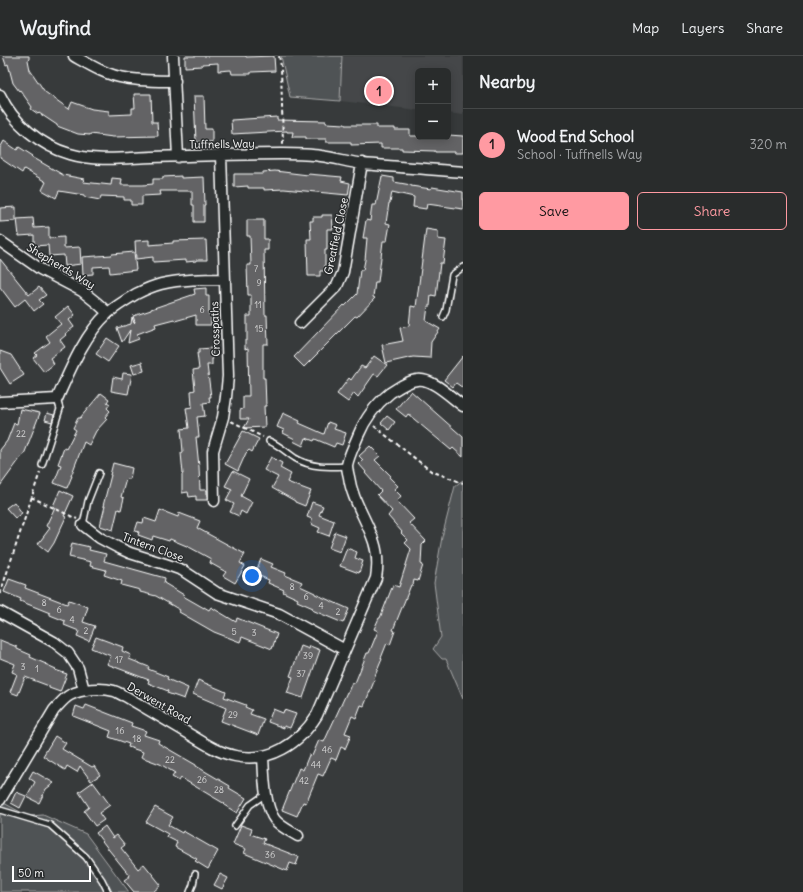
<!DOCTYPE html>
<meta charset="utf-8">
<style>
body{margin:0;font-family:Delius,sans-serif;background:#353838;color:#f1f3f6}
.controls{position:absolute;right:12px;top:12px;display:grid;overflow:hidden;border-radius:6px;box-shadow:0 2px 10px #0003}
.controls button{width:36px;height:36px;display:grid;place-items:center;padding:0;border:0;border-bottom:1px solid #454848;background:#292c2c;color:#f1f3f6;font:20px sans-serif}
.scale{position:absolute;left:12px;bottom:10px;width:79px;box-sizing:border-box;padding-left:4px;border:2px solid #fff;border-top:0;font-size:11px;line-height:14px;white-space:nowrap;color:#fff;-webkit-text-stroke:3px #2a2d2e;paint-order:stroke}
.you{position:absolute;left:252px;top:520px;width:14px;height:14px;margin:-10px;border:3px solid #fff;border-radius:50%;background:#1a73e8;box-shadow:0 0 0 6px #1a73e833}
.badge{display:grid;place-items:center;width:26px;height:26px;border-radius:50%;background:#ff9aa2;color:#111;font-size:13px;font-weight:700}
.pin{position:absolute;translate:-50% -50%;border:2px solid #fff;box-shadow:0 1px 4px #0006}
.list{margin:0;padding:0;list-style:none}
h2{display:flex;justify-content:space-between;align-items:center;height:52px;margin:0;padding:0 16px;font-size:17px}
h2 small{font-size:13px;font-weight:400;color:#a5a7a9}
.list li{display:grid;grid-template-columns:26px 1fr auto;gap:12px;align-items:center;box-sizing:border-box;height:72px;padding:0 16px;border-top:1px solid #454848}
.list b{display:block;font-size:15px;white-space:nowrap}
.list p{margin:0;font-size:13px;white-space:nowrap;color:#a5a7a9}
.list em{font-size:13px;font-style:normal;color:#a5a7a9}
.actions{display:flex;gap:8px;padding:12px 16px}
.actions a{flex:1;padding:9px 0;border:1px solid #ff9aa2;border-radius:6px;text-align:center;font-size:14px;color:#ff9aa2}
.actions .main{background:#ff9aa2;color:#111}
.map{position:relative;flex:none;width:463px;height:836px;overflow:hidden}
header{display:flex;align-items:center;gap:24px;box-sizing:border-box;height:56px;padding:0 20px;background:#292c2c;border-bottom:1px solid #454848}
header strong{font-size:19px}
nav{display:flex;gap:22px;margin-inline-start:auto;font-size:14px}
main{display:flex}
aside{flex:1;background:#292c2c}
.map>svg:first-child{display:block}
</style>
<header>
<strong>Wayfind</strong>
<nav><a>Map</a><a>Layers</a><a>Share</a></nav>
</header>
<main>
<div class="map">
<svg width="463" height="836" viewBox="0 0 463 836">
<rect width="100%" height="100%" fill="#373a3b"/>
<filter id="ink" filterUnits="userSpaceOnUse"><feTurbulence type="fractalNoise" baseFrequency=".025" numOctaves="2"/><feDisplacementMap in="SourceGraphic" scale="8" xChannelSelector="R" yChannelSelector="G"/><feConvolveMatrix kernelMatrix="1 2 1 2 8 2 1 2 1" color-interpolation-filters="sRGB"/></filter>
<g filter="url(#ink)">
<path fill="#444748" d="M342,0H463V59L448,57V15H418V54L340,45Z"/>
<path fill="#505354" stroke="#a8a9aa" d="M281,0H342L340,45L290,41Z
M463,424V643L446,603H442L433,593L441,581L434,527L442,481L455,430Z
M0,745L26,759L30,760L43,759L86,778L129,836H0Z"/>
<path fill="#636465" stroke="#fff" d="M3,0H29V3L28,4L30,14L45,36L69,53L72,46L92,53L109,55V59L132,58V52H135L134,38H151L152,66H157L158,80L113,81L90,78V79L78,78L57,70V69L39,57L38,58L31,53L32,51L20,34L19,35L13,27L8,8L6,9Z
M185,0H246V1L274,0L275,15L251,16V18H232L231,14L218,15V7L202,8V10L185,11Z
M194,40H204L205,73H212V86H196Z
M277,61V64L326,65V67L345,68V69H377V72H395V74H410V80H418V81H448V79L463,80V97H454V96H435V95L402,94V92H381V88L351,89V86H326V83H306V81H292L293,76H287V75L232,78L231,64Z
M4,85L17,94L19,91L33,100L32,101L58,116L63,119L84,123L83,126L111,129L112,122L122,123L121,129H143L153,128V123H163V121L181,120V122L204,121L205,149H204V166H194V149H192V135H160L161,139L142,140V149H131V144H124V141L101,140L100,144L84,141V139L59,135L56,142L42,134L46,126L24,113L22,117L0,102V92Z
M275,115L308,119V118L342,121L341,125L350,127L348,139L284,133L264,134V132H248V130L234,131V118H263V116Z
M382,120L394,122V126L411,129V130L431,133L432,131L463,136V153L427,148L426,153L413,151L414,141L392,136L390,147H389L386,167L390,168L387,185H383L378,226H375L373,241L375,242L357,261L355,260L304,311L294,301L344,249L345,250L357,238L360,214H363L365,204L367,182H363L366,164L370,165L372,149H376Z
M16,151V165L0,166V152Z
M322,159H332L333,173H327V194H325V215H320V220H308L307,183H311L310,165H313V161H322Z
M33,162L34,172L49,171V182L64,181V192L80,191L81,208L65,210L64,199L49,200L48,189L34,190V179L19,180L17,163Z
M247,164H264V183H268V194H264L265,259H267L268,288H263V322H265L266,350H264L265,371L244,372L249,363H240V354L243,353V340H249L248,292L245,293V284H247V260H251V239H248L247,209H251L250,180H247Z
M426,173L438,175V183L446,184L443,207H440L436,240L431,239L430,250H428L426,265L440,273L431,286L430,302L413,301L386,307L382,289L403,285L400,272L409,270L411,250L416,251Z
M149,184V189L173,187V185L206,184L207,204H196V205L186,206V204L153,206V201L136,203L135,185Z
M134,196L136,214L110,217L109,210L93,211V218L83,219L82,201L112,199V198Z
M0,203L29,239L39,231L46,239L39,244L43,248L34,255L25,243L15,251L0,231Z
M206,232V240H209V259H211V269H196V259L175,265L174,263L155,268L156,271L137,278L139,283L128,287L130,274L122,286L117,272L131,268L132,261L134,267L135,266L133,260L151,254V253L195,238L194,233Z
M68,250L75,259L69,264L74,271L65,278L66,279L60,284L65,291L50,302L54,308L44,316L33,302L37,299L35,297L50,286L46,280L61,268L55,261Z
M107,282L119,290L108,306L96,298Z
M212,292L213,303H212V309H207L211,341H209L210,346L203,347L205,360L197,361L199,381H196L199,411L200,434H207V444H196V440L189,441L188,436L182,437V418H183L181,397L183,396L181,373L189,372L186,352L192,351L191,335L195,334L193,314L199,313L197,297H199V293Z
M0,295L11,299L24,319L10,328L0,312Z
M374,300L387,309L378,320L374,318L358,341L354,337L348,346L337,338L349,322L351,324L361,310L365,312Z
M463,300V332L456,327L453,331L444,324Z
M142,306L144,315L134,318L131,309Z
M123,317L132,318L128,338L111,335L113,321L122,323Z
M411,335L463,381V401L453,392L451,394L408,358L406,361L396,353Z
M101,337L109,343L107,346L110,348L107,352L110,355L105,361L107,363L96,375L89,389L84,386L71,420H72L67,432L54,427L61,409L58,408L64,392L66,393L76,374L73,372L78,362H80Z
M20,353L40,357L25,396L0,430V394L7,385L14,367L17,368Z
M47,357L54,359L52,366L45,364Z
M283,357L300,365L299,367L324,378L328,366L336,369L334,373L346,377L342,389L336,387L334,391L315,383L314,385L306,382L303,390L293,385L295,383L283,377L284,374L277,371Z
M387,360L395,366L389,374L381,367Z
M243,375L259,383L252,396L249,394L246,397L238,415L225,408Z
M370,390L380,400L375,404L391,420L389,421L398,430L394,433L401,440L397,445L414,463L409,467L426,485L422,489L421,508L423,509L418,525L414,524L413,529H411L393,574L395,575L390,589L387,587L381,602L382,603L374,622L375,623L364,650L361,649L356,662L352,660L345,677L351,679L345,693L341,691L336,704L331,702L323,720L318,718L306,747L303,746L297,760L282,754L299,712L303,714L309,699L312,700L319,684L324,686L347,636H348L352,626L355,627L367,597H369L378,575L374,573L379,562H380L393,529L399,531L411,493L405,487L408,484L401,477L402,476L388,460L392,455L377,439L381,435L365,417L366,416L359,408L363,404L359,400Z
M271,401L282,407L280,412L291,418L287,426L311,435L305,450L295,446V445L272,432L278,421L264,414Z
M113,407L132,412L130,423H126L121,441L124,442L121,454L118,453L113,474L100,470L105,450H103L111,419H110Z
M233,415L249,423L241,440L252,446L246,458L241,455L239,460L230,456L234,448L226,444L232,433L225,430Z
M60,434L73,440L64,460L66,461L54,487L48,496L38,488L50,472L46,470L55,451L53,450Z
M14,446L22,457L15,462L6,452Z
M312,446L323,450L319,459L334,465L329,480L318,476L320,472L311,468L312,463L307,461Z
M160,454L178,461L179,457L200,465L197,472L245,498L240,507L245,510L235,527L223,520L226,516L210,507L211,503L189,491L170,483L169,485L153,480L152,484L138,479L139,476L135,475L138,466L143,467L144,462L156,466Z
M335,476L346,480L340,496L329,492Z
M72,487L90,491L89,494L106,498L104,505L165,522L164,527L184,539L183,540L204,552V551L209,554L211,551L236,566L237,562L277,578L272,593L242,581L240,586L214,576L179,556L180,554L156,540L140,536V534L121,529L122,525L104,519L106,514L90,510L91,506L69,501Z
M347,492L357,496L355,502L363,505L359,517L340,510Z
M261,503L273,508L271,511L286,517L285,519L302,526L300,530L315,537V538L349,553L343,567L312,554L313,552L297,545L298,543L283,536L284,534L268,527L269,524L255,518Z
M9,523L26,529L25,532L67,548L69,544L88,551L83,566L95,570L89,585L77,580L79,575L64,569L65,565L50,559V557L20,545L21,543L4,536Z
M96,581L123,591L122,595L131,599L129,603L149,611L148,613L168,621L167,623L188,632L184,643L167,637L168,635L148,627L149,624L107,608L111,600L91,592Z
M0,584L17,591V593L31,599L30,601L46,608H45L56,613L55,614L67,618L60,636L49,632V630L25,621L18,639L10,636L17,618L12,616L15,608L0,602Z
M301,590L309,593L310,590L320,594L303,642L287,637L293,621L290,620Z
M198,624L226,636L224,641L246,649L245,651L252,654L250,658L264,663L258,679L221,665L226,652L193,638Z
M86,649L132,667L131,670L146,675L144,679L159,684L158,687L196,709V710L230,730L229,732L246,742L237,757L224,749L225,748L208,738L181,722L179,725L172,721L175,717L160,708L141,701L143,696L128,691L129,688L109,681L111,675L73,660L76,650L84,653Z
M273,653L283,657L284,654L296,658L290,672L284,670V672L268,666Z
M55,680L66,687L62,693L92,711L94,710L100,719L91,725L80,710L77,716L67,710L65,714L43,700Z
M33,715L54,727L46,733L39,747L27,741L35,726L29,722Z
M93,726L110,749L99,757L104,764L95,770L84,755L89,751L79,736Z
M16,736L26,740L20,752L11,747Z
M155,751L173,761L168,769L182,777L183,775L218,795L208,813L195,805L197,803L175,791L177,786L167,781L168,778L146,766Z
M241,769L252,773L250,778L265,783L263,787L299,801L296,809L290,807L287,815L244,797L246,793L233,788Z
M105,770L113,782L117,779L125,789L121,792L138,813L144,808L161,829L153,836H134L124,824L130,820L109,794L96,777Z
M220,818L228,822L222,833L214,829Z"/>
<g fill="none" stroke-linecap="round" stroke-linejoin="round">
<g stroke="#fff" stroke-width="8">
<path id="service" d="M443,261L446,254L452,219L463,211
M269,385C279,389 286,396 295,402C311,412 329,411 347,410
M42,409L60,353L57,343
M83,469L88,445L99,417
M0,754L50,769L86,801L102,824L108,836
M235,770L250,749L266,738
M190,836L193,829L195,818"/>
</g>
<g stroke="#fff" stroke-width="13">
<path id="minor" d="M74,0C90,9 106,19 125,22C141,25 158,25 175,25
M173,0L178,101
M0,39C13,67 41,90 70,98C96,106 125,102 152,101C195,100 239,98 282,98C295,98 309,98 321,100C335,102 349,106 363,108C396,111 430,113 463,116
M0,185L40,213L82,235L97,247L108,257
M300,267L337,230L343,216L362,107
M0,346L57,343C70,314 84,279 108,257C116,250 126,244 136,238C144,234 153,230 161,228C182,223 204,223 225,223
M214,445L213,395L223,361L226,341L228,320L221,99
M83,469L100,482L117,491L130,497L165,508L182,514L217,537L279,558L345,594
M0,556L54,586L68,597L78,612L84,634
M263,700C264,718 264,750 275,764C281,771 290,775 298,780
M0,744L54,654C59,649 64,642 70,639C82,633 101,631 114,635C118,636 121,639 125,640C144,651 162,662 181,673C198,683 215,696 235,700C270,707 299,688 317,659L376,522C378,510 378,498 374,486C367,464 352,444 349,421C348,417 347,413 347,409C349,399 354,390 358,380C365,363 375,349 390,337C398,332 407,325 417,324C431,321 452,342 463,350"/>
</g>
<path stroke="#fff" stroke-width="2" stroke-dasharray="4 3" stroke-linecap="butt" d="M279,0L281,10L283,89
M231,365L263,381
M374,370L431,415L463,427
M31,441L77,463
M0,538L40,416"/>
<use href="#service" stroke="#2a2d2e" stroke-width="5"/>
<use href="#minor" stroke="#2a2d2e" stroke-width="10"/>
</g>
</g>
<g text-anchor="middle" stroke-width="3" stroke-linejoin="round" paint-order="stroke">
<g font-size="9" fill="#d8d8d8">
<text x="256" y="216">7</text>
<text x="259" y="230">9</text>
<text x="258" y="252">11</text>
<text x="202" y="257">6</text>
<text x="259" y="276">15</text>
<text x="21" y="381">22</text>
<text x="292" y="534">8</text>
<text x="306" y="544">6</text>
<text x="44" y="550">8</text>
<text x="321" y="553">4</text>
<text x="59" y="557">6</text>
<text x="338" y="559">2</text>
<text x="72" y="567">4</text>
<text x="86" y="578">2</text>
<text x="234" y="579">5</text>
<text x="254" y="580">3</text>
<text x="308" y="603">39</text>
<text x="119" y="607">17</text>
<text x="23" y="614">3</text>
<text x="37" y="616">1</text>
<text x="301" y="621">37</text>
<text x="233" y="662">29</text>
<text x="120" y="678">16</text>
<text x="137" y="686">18</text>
<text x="327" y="697">46</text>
<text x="170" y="707">22</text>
<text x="316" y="712">44</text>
<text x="202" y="727">26</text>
<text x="304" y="728">42</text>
<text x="219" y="737">28</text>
<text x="270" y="802">36</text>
</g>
<g font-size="11" fill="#fff" stroke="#2a2d2e">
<text transform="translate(222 88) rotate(-1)" y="4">Tuffnells Way</text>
<text transform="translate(336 180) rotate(-78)" y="4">Greatfield Close</text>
<text transform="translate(61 210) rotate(31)" y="4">Shepherds Way</text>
<text transform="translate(215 273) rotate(-92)" y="4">Crosspaths</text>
<text transform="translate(153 491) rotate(20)" y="4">Tintern Close</text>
<text transform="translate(159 647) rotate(30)" y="4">Derwent Road</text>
</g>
</g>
</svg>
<div class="controls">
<button>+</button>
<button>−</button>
</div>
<div class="scale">50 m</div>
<div class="you"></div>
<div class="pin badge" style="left:379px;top:35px">1</div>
</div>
<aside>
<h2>Nearby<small></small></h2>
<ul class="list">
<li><span class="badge">1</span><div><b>Wood End School</b><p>School · Tuffnells Way</p></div><em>320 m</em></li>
</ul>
<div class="actions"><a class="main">Save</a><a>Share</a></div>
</aside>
</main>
